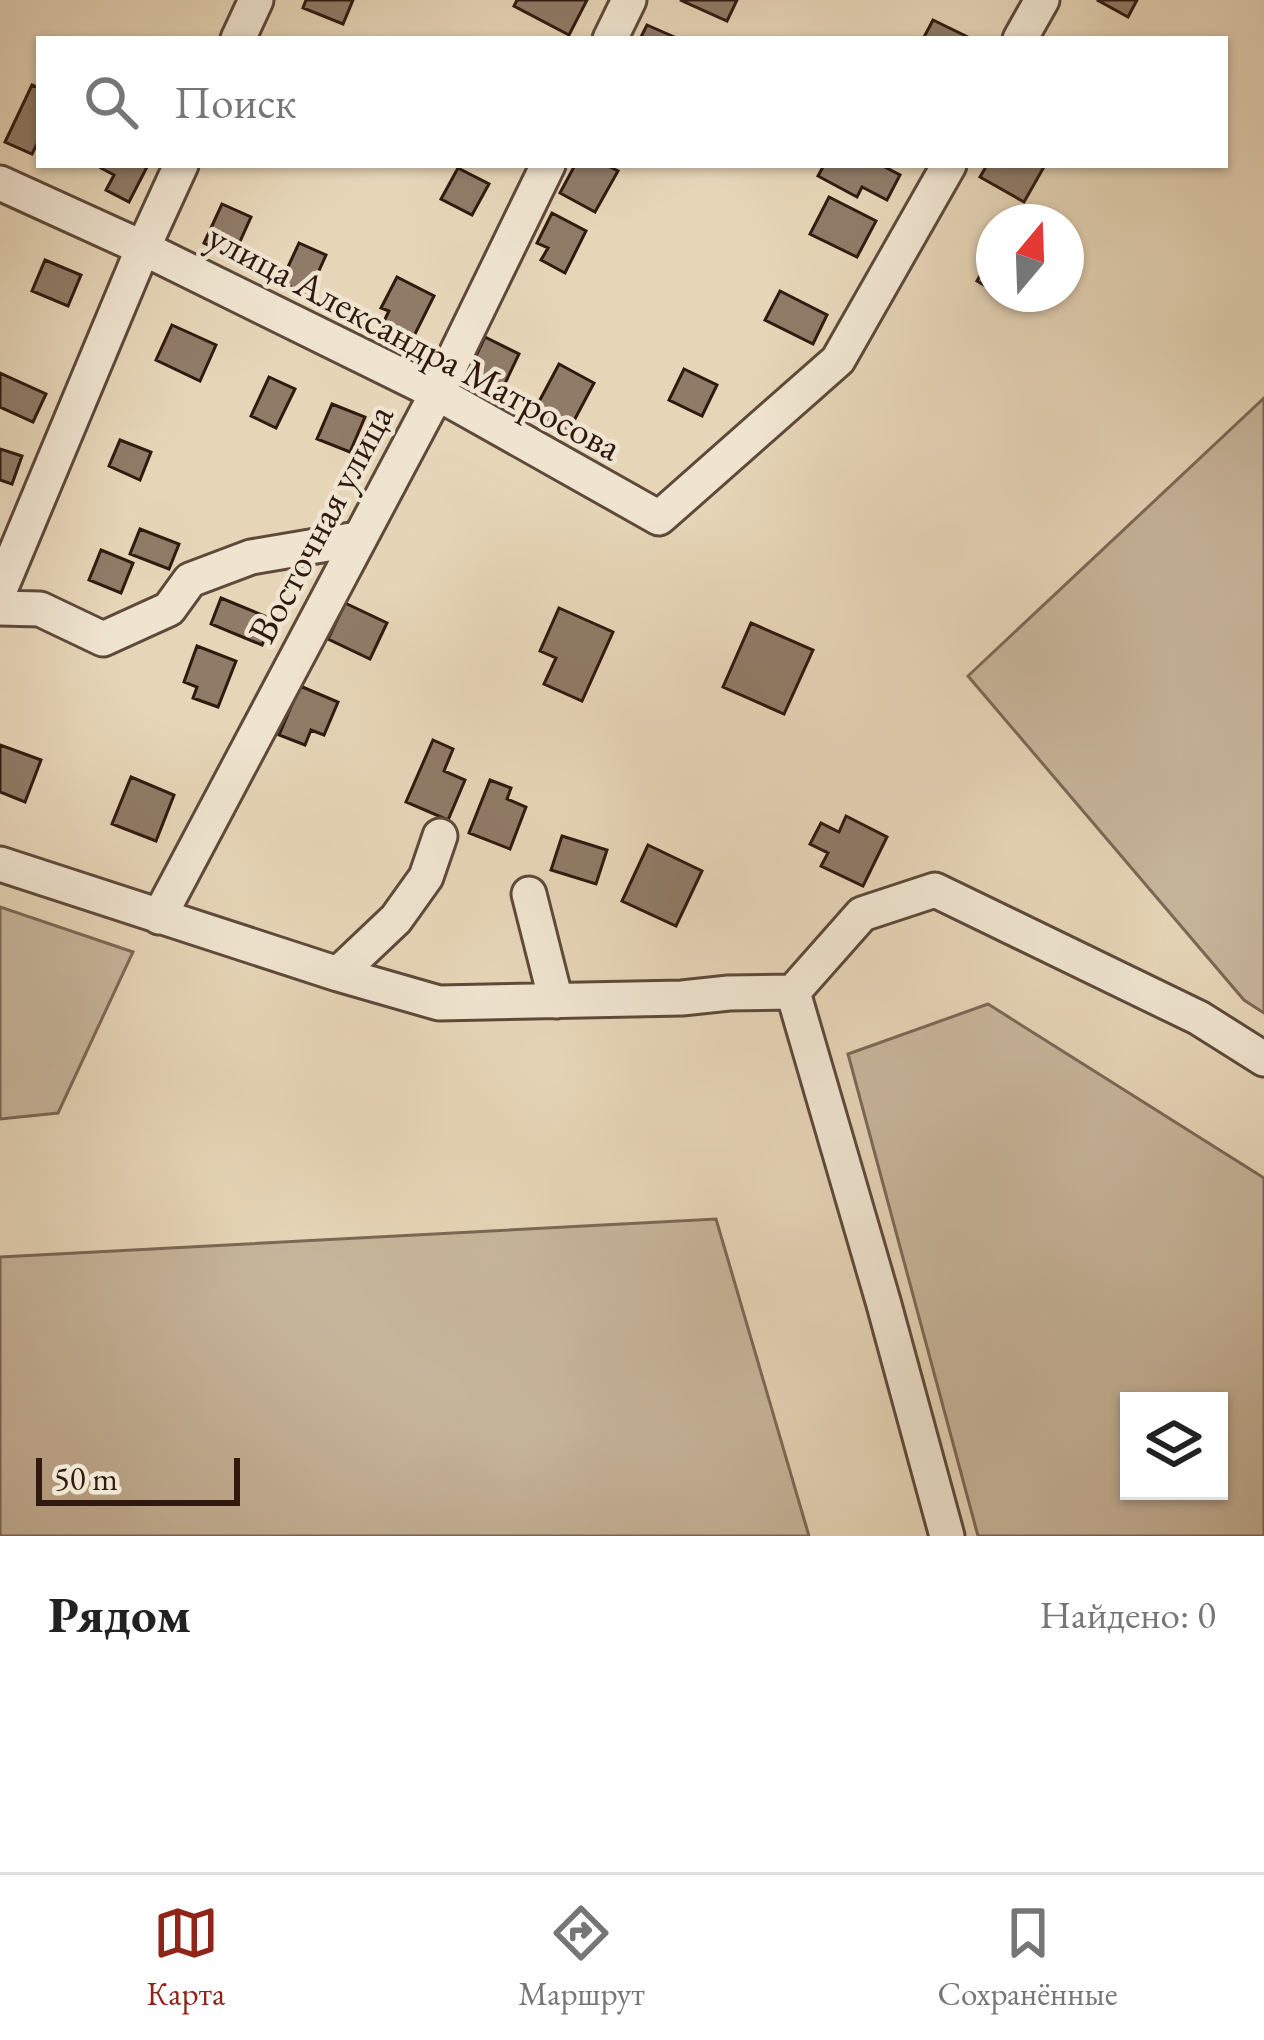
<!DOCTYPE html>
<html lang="ru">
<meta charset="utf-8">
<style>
body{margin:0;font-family:"EB Garamond",serif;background:#f2f2f2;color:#222}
.controls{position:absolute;right:36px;bottom:36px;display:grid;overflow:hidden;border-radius:0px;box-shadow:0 3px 9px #0004}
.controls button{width:108px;height:108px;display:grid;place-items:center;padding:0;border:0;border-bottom:3px solid #e0e0e0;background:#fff;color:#222;font:60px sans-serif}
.compass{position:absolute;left:976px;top:204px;width:108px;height:108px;border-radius:50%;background:#fff;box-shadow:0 3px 9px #0004;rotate:19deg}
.scale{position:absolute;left:36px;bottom:30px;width:204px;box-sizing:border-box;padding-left:12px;border:6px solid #301a10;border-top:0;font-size:33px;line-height:42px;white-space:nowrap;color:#301a10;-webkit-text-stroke:9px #efe4d0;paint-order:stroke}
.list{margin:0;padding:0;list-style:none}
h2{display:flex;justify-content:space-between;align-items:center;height:156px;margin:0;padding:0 48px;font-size:51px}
h2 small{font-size:39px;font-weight:400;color:#767676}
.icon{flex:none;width:66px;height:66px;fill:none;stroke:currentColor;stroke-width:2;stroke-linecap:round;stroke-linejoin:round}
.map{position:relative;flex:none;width:1264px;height:1536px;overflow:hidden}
.search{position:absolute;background:#fff;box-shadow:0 3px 9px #0004;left:36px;right:36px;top:36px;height:132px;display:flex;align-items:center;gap:30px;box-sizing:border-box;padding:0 42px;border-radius:0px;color:#767676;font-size:45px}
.sheet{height:336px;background:#fff}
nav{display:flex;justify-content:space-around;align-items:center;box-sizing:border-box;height:168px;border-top:3px solid #e0e0e0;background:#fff;font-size:33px;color:#767676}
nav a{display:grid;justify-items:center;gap:6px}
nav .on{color:#8f2418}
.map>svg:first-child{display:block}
</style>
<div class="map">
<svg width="1264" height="1536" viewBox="0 0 1264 1536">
<rect width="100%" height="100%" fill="#e6d5b7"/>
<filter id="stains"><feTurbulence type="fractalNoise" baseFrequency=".00167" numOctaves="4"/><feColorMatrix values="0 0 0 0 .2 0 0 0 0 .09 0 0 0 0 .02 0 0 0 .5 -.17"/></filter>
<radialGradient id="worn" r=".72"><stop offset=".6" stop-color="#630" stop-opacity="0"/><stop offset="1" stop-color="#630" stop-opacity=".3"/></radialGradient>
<path fill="#c7b59b" stroke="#7c6856" stroke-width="3" fill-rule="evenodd" d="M1264,398V1013L1244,1000L968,676Z
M0,907L133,952L58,1113L0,1119Z
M988,1004L1264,1178V1536H978L848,1054ZM1219,1401V1491H1129V1401Z
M716,1219L809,1536H0V1257Z"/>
<path fill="#8f7b67" stroke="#301a10" stroke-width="3" d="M306,0H353L343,24L303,8Z
M517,0H587L569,35L514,6Z
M680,0H737L727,21Z
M1097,0H1137L1128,17Z
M933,20L970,38L923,39Z
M647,25L679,39H640Z
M32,85L39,88V140L32,154L5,142Z
M103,165H148L129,202L106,190L114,175L101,168Z
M575,165H606L618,171L595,212L560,193Z
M824,165H881L900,175L887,200L862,187L857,197L818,176Z
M987,165H1045L1024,202L980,177Z
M458,168L489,184L472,215L441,199Z
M829,197L876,221L857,257L810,234Z
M222,204L251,217L233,257L204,243Z
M552,213L586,231L565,273L541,260L548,248L537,243Z
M299,243L326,255L308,295L281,282Z
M45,260L81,275L68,306L32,291Z
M989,260L994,263V291L977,281Z
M397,277L434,296L408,348L378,333L389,311L381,308Z
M780,291L827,315L813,344L765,320Z
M172,325L216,345L200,381L156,360Z
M485,337L519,354L499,396L465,379Z
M559,364L594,383L568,432L533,413Z
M684,369L717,385L702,416L669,400Z
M0,373L46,394L33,422L0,407Z
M269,377L295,389L276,428L251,416Z
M332,404L365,417L350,452L317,439Z
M120,440L151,452L140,480L109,466Z
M0,449L22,456L12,484L0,480Z
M140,529L179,544L169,569L130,554Z
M101,550L133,563L121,593L89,580Z
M221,598L272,619L262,645L211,624Z
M345,603L387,623L370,659L328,639Z
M559,608L613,632L582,701L544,684L556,658L540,651Z
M751,623L813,650L784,714L723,687Z
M197,646L236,661L218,707L193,698L197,687L184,682Z
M300,686L338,702L324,735L311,730L305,745L279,735Z
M433,740L453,749L444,771L465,780L448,820L406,802Z
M0,745L41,760L25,802L0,792Z
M131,777L174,795L156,841L112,824Z
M490,780L511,788L507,799L526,807L510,849L469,833Z
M846,816L887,837L863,886L821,866L828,853L810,844L821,823L839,832Z
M562,836L607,850L596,884L551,870Z
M648,845L702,871L676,926L622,901Z"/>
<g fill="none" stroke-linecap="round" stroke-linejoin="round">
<g stroke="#5e493a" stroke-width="39">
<path id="minor" d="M238,39L256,0
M610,39L629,0
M1020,39L1042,0
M0,183L143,248L437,393L659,518L838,360L949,165
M0,590L143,248L181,165
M0,608L40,609L103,639L169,609L190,580L251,557L357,539
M0,864L338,974L439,1003L682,998L729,993L793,992L862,914L935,890L1199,1018L1264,1059
M529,894L556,1001
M159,917L437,393L548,165
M338,974L396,919L426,877L440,836
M793,992L883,1301L947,1536"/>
</g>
<use href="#minor" stroke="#efe4d0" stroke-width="33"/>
</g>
<g text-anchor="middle" stroke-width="9" stroke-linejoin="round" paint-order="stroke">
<g font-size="39" fill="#301a10" stroke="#efe4d0">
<text transform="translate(415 341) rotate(28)" y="14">улица Александра Матросова</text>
<text transform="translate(320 523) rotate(-62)" y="14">Восточная улица</text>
</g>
</g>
<rect width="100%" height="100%" filter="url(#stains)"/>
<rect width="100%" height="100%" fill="url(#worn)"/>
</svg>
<div class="controls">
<button><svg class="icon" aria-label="layers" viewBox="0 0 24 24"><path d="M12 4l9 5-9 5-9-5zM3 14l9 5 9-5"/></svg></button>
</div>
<svg class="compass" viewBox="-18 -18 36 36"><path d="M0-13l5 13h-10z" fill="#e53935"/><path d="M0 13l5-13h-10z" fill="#767676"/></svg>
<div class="scale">50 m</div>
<div class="search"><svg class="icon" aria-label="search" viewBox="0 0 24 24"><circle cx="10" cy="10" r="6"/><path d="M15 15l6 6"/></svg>Поиск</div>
</div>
<section class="sheet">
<h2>Рядом<small>Найдено: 0</small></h2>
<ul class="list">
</ul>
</section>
<nav>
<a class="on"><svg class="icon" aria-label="map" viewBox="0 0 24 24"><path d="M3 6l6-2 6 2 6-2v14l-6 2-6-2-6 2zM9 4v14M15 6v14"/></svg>Карта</a>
<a><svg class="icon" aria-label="directions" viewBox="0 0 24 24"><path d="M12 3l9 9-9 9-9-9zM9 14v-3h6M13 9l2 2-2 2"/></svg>Маршрут</a>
<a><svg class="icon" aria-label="saved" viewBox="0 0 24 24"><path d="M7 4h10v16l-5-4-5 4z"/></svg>Сохранённые</a>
</nav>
